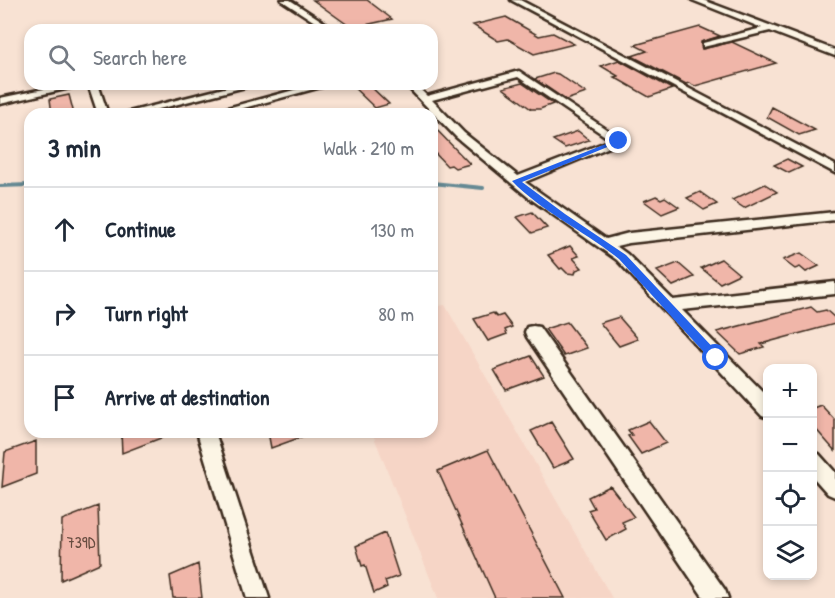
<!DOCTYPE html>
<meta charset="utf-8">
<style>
body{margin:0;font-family:"Patrick Hand",sans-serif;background:#f2f2f3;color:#1f2937}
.controls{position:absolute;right:18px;bottom:18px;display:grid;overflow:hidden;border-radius:12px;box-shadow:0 3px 9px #0003}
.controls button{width:54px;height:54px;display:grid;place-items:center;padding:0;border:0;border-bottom:2px solid #e0e1e3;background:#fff;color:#1f2937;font:30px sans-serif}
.stop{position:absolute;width:18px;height:18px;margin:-14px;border:4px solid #2563eb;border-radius:50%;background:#fff}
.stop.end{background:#2563eb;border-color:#fff;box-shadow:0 2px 6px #0008}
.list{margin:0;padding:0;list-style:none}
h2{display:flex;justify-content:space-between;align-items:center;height:78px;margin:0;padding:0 24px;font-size:26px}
h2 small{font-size:20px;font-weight:400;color:#747a83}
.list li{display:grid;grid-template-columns:39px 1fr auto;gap:18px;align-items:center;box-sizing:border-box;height:84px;padding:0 24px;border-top:2px solid #e0e1e3}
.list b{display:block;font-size:22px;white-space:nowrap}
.list em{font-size:20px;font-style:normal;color:#747a83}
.icon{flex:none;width:33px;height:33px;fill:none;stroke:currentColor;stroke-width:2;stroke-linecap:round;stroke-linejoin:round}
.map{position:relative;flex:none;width:835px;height:598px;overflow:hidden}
.search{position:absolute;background:#fff;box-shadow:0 3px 9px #0003;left:24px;top:24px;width:414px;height:66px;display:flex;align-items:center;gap:15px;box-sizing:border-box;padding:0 21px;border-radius:18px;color:#747a83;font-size:22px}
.panel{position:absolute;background:#fff;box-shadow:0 3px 9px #0003;left:24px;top:108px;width:414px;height:330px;border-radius:18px}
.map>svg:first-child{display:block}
</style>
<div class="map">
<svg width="835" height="598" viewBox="0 0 835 598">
<rect width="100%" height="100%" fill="#f8e2d3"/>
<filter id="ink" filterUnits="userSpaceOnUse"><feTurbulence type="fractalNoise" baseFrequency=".0167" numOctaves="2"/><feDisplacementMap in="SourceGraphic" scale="12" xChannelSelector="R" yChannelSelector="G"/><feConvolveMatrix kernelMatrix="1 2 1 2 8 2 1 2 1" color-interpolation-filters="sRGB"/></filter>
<g filter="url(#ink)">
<path fill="#f6d5c6" d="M445,305L612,598H438L372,432H432V307Z"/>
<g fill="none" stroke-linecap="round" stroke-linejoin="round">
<path stroke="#668a94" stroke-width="4" d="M432,183L483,188
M0,186L30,185"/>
</g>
<path fill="#f0b6a9" stroke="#3b2a1e" stroke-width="1.5" d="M313,0H367L392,19L352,28Z
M506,17L539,36L553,33L574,44L534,54L508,39L498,41L473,25Z
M700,27L720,36L701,42L702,49L732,42L776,63L695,86L689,83L686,84L632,56L647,51L635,45Z
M619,60L672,89L649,97L614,77L618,76L601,66Z
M554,73L558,74L586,93L566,100L535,79Z
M522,83L553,104L540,109H531L503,88Z
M350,84H368L389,104L375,108Z
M69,95L74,114H52L50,99Z
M772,107L815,130L799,135L767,117Z
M432,125L470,164L455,168L451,165L447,166L432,150Z
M578,131L589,140L565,148L553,140Z
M787,159L802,167L789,173L774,165Z
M765,184L777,192L744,208L732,200Z
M700,192L717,204L704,210L687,198Z
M656,196L661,199L665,197L679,207L662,214L644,201Z
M532,212L547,228L532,233L517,217Z
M570,246L579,256L573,258L582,268L576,270L575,274L567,273L562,268L560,269L548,255Z
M801,253L819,266L806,272L800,267L795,269L783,260Z
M721,259L739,274L720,283L701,268Z
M678,263L694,277L673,286L657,271Z
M811,307L817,312L826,310L835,318V324L761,344L764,347L740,354L717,332Z
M493,313L497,317L503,315L512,327L505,330L507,334L488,341L474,319Z
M619,317L638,339L619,346L600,323Z
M567,322L587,348L564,356L545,329Z
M531,356L544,376L506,390L494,370Z
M821,405L835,420V451L813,426V408Z
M649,421L666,443L641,454L628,436L632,435L628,430Z
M551,422L574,459L553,468L531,431Z
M121,432H174V433L122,453Z
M268,432H310V434L271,448Z
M36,441V474L2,487L5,452Z
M488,450L565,598H495L438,471Z
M610,486L634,517L622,522L626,529L606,540L588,510L594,508L588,497Z
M98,506L100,563L61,580L62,520Z
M385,533L399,576L385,581L387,587L374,593L365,565L362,566L356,546Z
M198,564L202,598H173L170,576Z"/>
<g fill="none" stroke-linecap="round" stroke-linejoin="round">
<g stroke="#3b2a1e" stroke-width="5">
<path id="minor" d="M281,0H290L336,30H327Z
M511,0H520L835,165V173Z
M692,0H703L835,50V56L770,31L703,47V43L762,28Z
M519,71L624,141L525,182L606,239L629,233L835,212V220L629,243L616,246L627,254L673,300L835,282V294L682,310L768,397V418L762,416L617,260L528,197L456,137L405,84H415L427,96ZM518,77L611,140L518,176L464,133L432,100Z
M68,84H87L0,104V98Z
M88,84H98L108,114H98Z
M240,84H257L139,114H121Z
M316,84H332L222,114H205Z
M533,326L539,327L725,590L728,598H704L527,337L525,332L527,327Z
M197,432H215L269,598H247Z
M812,452L819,454L835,472V497L828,494L812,476Z"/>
</g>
<use href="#minor" fill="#fcf5e5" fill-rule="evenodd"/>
</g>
</g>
<path fill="#2563eb" d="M616,140L622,141L522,182L565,214L626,255L720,355V361H712L619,259C585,231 543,213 512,181Z"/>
<g text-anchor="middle" stroke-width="6" stroke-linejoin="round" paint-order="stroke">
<g font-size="16" fill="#684d41">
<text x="81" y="548">739D</text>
</g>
</g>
</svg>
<div class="controls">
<button>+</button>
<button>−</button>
<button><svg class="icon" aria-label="locate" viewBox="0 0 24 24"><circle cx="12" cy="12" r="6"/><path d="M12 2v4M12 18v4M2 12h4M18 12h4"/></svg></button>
<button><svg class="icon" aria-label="layers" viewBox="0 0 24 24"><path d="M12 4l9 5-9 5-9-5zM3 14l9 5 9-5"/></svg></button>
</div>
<div class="stop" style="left:716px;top:358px"></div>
<div class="stop end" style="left:619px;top:141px"></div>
<div class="search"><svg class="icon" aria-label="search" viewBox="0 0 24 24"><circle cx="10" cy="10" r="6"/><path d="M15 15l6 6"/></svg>Search here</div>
<section class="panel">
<h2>3 min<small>Walk · 210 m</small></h2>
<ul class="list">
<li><svg class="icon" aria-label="ahead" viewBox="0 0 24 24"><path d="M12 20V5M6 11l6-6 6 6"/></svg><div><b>Continue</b></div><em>130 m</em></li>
<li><svg class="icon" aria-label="right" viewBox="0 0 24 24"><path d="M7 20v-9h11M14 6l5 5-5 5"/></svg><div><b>Turn right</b></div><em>80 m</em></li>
<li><svg class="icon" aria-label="arrive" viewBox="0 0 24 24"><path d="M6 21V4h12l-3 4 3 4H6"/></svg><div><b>Arrive at destination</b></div></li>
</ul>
</section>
</div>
